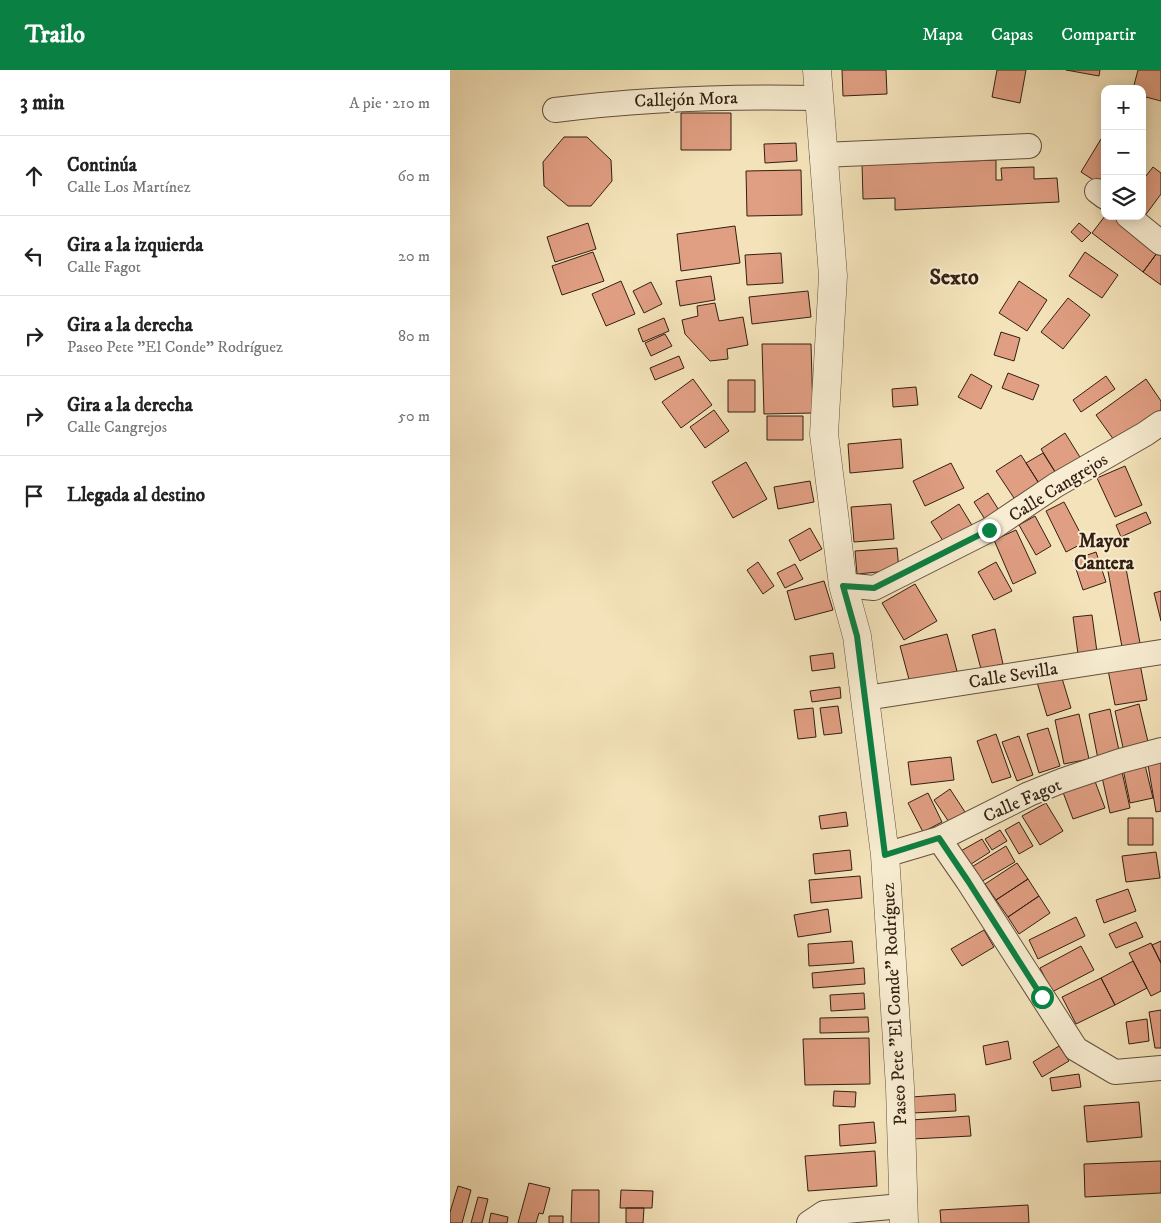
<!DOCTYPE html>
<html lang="es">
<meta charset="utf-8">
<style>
body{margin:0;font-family:"IM FELL DW Pica",serif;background:#f6f6f6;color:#222}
.controls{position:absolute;right:15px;top:15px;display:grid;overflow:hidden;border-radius:10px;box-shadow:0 2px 12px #0003}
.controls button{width:45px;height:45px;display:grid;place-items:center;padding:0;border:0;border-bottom:1px solid #e0e0e0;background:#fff;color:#222;font:25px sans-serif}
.stop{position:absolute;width:15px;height:15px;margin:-11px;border:4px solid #0b8043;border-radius:50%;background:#fff}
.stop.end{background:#0b8043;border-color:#fff;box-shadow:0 1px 5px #0008}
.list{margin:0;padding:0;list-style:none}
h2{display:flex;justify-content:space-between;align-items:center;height:65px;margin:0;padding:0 20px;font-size:21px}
h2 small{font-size:16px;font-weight:400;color:#767676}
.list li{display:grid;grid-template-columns:32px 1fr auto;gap:15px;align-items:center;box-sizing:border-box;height:80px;padding:0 20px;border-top:1px solid #e0e0e0}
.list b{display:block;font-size:19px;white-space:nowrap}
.list p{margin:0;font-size:16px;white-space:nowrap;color:#767676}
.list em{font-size:16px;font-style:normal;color:#767676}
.icon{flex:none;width:28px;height:28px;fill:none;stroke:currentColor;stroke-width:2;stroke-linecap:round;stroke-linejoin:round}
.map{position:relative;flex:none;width:711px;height:1153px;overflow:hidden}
header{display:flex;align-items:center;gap:30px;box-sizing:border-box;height:70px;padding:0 25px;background:#0b8043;color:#fff}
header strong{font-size:24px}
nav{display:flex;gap:28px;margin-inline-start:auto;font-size:18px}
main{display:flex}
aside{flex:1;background:#fff}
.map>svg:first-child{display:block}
</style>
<header>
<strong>Trailo</strong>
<nav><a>Mapa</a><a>Capas</a><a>Compartir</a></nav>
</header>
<main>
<aside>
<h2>3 min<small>A pie · 210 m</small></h2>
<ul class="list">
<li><svg class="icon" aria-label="ahead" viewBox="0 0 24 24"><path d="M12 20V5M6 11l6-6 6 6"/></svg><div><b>Continúa</b><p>Calle Los Martínez</p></div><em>60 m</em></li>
<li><svg class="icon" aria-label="left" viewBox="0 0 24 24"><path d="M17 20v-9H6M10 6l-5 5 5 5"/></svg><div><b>Gira a la izquierda</b><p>Calle Fagot</p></div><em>20 m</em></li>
<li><svg class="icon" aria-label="right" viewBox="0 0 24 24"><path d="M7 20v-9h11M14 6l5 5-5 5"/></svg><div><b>Gira a la derecha</b><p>Paseo Pete &quot;El Conde&quot; Rodríguez</p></div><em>80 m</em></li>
<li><svg class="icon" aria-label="right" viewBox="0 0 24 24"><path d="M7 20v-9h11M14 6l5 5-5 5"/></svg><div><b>Gira a la derecha</b><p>Calle Cangrejos</p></div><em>50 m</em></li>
<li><svg class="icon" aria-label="arrive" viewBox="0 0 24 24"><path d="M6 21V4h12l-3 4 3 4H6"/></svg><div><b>Llegada al destino</b></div></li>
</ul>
</aside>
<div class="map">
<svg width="711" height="1153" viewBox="0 0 711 1153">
<rect width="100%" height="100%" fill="#f4e3ba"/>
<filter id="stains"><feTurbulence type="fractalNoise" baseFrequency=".004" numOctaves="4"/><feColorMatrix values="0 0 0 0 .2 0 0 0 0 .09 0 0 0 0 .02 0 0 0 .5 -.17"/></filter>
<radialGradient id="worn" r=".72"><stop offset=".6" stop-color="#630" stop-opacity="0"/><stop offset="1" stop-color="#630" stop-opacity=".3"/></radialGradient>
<path fill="#e09e82" stroke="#331f13" d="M392,0H436L437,24L393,26Z
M547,0H576L570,33L542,27Z
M616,0H650L649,6Z
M688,0H711V31L692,26V19H683Z
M231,43H281V80H231Z
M114,67H137L161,90L162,111L141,136H118L94,116L93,92Z
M651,69L655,71V103L648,113L631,102Z
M346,73L347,91L315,93L314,74Z
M546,90V110H552L551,98L584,97V109L607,108L609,132L445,140V128L413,129L412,93L444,92V94Z
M703,97L711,103V124L694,147L692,146V111Z
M351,100L352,145L297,146L296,101Z
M655,146H667L710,179L693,202L642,163Z
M138,153L146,179L105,192L97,167Z
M629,153L641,163L632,172L621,162Z
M285,156L290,193L231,201L227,164Z
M710,179H711V215L693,202Z
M143,182L154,211L112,225L102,196Z
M635,182L668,205L652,228L619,206Z
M331,183L333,213L297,215L295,185Z
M261,206L265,230L230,236L226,211Z
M171,211L185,244L156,256L142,224Z
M569,211L597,230L577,261L549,243Z
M201,212L212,234L194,243L183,221Z
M358,221L361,247L302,254L299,227Z
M618,228L640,245L613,279L591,262Z
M265,233L269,251L293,247L298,275L277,279L278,289L260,291L235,264L232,250L248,246L247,236Z
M214,248L219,261L193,272L188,259Z
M551,262L570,268L564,291L544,285Z
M215,264L222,276L201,286L195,273Z
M312,274H361L363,343L314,344Z
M229,286L234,298L205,310L200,298Z
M558,303L589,315L583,330L552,318Z
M521,304L542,316L531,339L508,327Z
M656,306L665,319L631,342L623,330Z
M243,309L262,335L231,358L212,332Z
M696,309L711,331V347L669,377L646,345Z
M278,310H305V342H278Z
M466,317L468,335L443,337L442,319Z
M264,340L279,361L255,378L240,357Z
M317,346H353V370H317Z
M615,363L633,392L609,408L591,379Z
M451,369L453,398L400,403L398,374Z
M593,383L609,408L592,418L576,393Z
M571,385L592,418L568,434L546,401Z
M296,392L317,429L283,448L262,412Z
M501,393L514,418L475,436L463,411Z
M675,396L692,435L665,447L647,408Z
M360,411L364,432L328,439L324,417Z
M538,423L552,445L538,454L524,432Z
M614,432L635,472L616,482L596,441Z
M441,434L444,469L404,472L401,437Z
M509,434L523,457L495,474L481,452Z
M696,442L701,453L671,467L666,455Z
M585,446L601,476L586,485L569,455Z
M360,458L372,479L350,491L339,470Z
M566,460L586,503L563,514L544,470Z
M447,478L449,500L407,504L405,481Z
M646,482L656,512L633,520L623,490Z
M308,492L324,516L313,524L297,500Z
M546,492L562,521L544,530L528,502Z
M675,493L690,573L672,577L657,496Z
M345,494L353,509L335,518L327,503Z
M374,511L383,540L345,550L337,521Z
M465,514L487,551L454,570L432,533Z
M711,521V551L704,523Z
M642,545L647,582L628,584L623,547Z
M545,559L553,594L531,599L522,565Z
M497,564L507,601L460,613L450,576Z
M383,583L385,598L362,601L360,586Z
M690,594L697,630L665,635L658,600Z
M611,605L621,638L597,646L587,612Z
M390,617L391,628L362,632L360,621Z
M689,634L699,676L674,682L665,641Z
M388,636L392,663L374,665L370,638Z
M363,638L366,667L348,669L344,640Z
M660,639L670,685L648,689L639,644Z
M629,644L639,689L614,694L605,650Z
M598,658L610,696L589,703L577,664Z
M546,664L561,707L542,713L527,671Z
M569,666L583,705L567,711L552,672Z
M501,687L504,710L461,715L458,692Z
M711,693V741L706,742L698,695Z
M695,695L703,728L680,733L673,699Z
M672,702L680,738L660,743L652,707Z
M643,706L655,738L623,749L611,717Z
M500,719L515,742L499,752L484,730Z
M478,723L492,752L473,762L458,733Z
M596,733L613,761L590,775L572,746Z
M396,742L398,756L371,759L369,746Z
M678,748H703V775H678Z
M569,752L583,776L569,784L555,760Z
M550,760L557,771L542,780L535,769Z
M532,769L540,782L518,796L509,782Z
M556,776L565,792L529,813L520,798Z
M400,780L402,800L365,804L363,784Z
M706,782L710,808L676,812L672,786Z
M567,793L578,809L546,830L535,814Z
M410,806L412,828L361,833L359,810Z
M578,809L589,826L558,847L546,830Z
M678,819L686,841L654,853L646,830Z
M589,826L600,843L569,864L558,847Z
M378,839L381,862L348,867L344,845Z
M626,847L635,866L588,889L579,870Z
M686,852L693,867L666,878L659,864Z
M534,860L544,877L512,896L501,879Z
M402,871L404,893L359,896L358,874Z
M711,871V893L702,875Z
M701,873L711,893V921L701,926L679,883Z
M631,876L644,900L602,922L590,898Z
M683,891L697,918L665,935L651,908Z
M414,898L415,914L363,918L362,903Z
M651,908L665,935L626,954L612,927Z
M414,923L415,939L381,941L380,925Z
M711,940V978H705L699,942Z
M418,947L419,962L370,963V948Z
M697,949L699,971L679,974L676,952Z
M419,968L420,1014L355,1015L353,969Z
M558,971L561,989L536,995L533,976Z
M609,976L619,991L592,1007L583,992Z
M629,1004L631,1017L602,1021L600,1008Z
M384,1021L406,1022L405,1037L383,1036Z
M505,1024L506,1041L462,1043L461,1027Z
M689,1032L692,1067L637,1072L634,1036Z
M519,1046L521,1066L462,1069L461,1050Z
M424,1052L426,1073L390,1076L389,1055Z
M425,1081L427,1116L358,1121L355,1086Z
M711,1091V1123L635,1127L634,1094Z
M79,1113L100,1118L93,1144L89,1143L86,1153H68Z
M8,1116L21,1120L12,1153H0V1142Z
M122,1120H149V1153H121Z
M171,1120L203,1121L202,1138H170Z
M28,1127L38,1129L32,1153H21Z
M578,1135L579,1153H491L490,1140Z
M176,1138H194L193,1153H176Z
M41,1143L58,1147L57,1153H39Z
M99,1146H113V1153H99Z"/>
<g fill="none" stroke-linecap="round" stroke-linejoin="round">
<g stroke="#63503d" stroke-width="26">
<path id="minor" d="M105,40C192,29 280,26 368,28
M372,85L579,76
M647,121L655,127
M678,146L711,173
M393,515L424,518L539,460L606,415L695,364L711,353
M416,628L711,582
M489,769L518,811L626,979L665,1002L711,998
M435,785L489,769L579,724L611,711L670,691L711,680
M359,1153L374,1143L452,1136"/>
</g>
<g stroke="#63503d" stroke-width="29">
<path id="tertiary" d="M367,0L383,206L374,364L393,515L407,566L435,785L450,1017L454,1153"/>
</g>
<use href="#minor" stroke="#f8edd2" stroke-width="24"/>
<use href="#tertiary" stroke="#f8edd2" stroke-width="28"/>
</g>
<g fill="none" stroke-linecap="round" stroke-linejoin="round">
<path stroke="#0b8043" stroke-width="6" d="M539,460L424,518L393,516L407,566L435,785L489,768L518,811L592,927"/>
</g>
<g text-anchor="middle" stroke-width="4" stroke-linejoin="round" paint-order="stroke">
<g font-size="18" fill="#331f13" stroke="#f8edd2">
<text transform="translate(236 29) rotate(-2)" y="6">Callejón Mora</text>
<text transform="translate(608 417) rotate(-32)" y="6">Calle Cangrejos</text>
<text transform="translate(563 605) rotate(-9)" y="6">Calle Sevilla</text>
<text transform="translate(572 730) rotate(-24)" y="6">Calle Fagot</text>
<text transform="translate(444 934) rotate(-93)" y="6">Paseo Pete "El Conde" Rodríguez</text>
</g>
<g font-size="19" font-weight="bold" fill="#331f13" stroke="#f8edd2">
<text x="654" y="477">Mayor<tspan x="654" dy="22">Cantera</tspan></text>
</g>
<g font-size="22" font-weight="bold" fill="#331f13" stroke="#f8edd2">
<text x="504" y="214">Sexto</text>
</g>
</g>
<rect width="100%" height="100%" filter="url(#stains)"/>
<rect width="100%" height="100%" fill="url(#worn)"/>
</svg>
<div class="controls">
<button>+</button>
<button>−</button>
<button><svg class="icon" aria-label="layers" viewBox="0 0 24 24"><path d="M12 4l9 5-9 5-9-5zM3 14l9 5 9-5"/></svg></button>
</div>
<div class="stop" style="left:592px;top:927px"></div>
<div class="stop end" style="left:539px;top:460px"></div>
</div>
</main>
